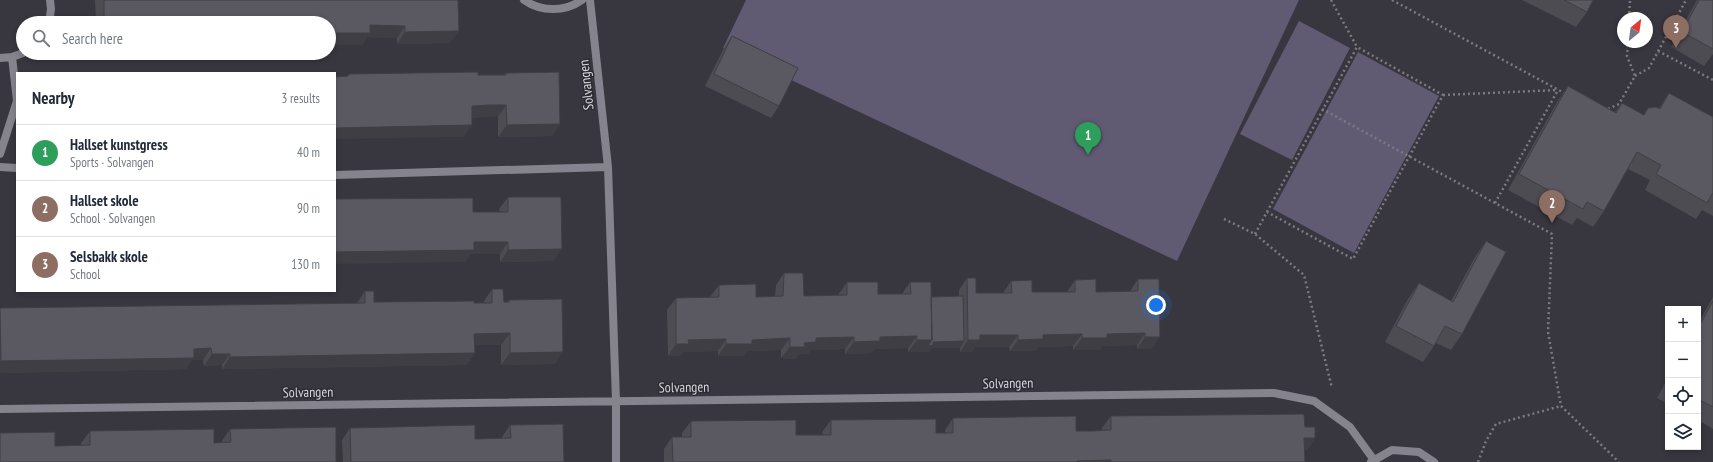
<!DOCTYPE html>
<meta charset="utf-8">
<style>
body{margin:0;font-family:"PT Sans Narrow",sans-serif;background:#f6f6f7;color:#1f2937}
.controls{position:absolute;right:12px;bottom:12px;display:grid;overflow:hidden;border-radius:0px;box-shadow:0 2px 6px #0003}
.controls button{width:36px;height:36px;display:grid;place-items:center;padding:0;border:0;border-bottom:1px solid #e0e1e3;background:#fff;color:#1f2937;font:20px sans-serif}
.compass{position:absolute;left:1617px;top:12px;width:36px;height:36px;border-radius:50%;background:#fff;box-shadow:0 2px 6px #0003;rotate:29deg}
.you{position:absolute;left:1156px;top:305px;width:14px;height:14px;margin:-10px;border:3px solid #fff;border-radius:50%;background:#1a73e8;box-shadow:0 0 0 6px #1a73e833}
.badge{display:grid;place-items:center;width:26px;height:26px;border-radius:50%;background:#3e764e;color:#fff;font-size:13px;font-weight:700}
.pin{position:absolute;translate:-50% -33px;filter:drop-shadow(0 1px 2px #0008)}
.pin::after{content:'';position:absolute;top:21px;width:14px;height:12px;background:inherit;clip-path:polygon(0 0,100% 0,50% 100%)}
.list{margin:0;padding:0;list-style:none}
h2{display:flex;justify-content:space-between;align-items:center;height:52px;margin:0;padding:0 16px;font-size:17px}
h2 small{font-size:13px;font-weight:400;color:#747a83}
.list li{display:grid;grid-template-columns:26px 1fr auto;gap:12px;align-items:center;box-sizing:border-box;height:56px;padding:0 16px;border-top:1px solid #e0e1e3}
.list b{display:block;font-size:15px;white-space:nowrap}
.list p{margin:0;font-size:13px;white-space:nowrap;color:#747a83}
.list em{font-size:13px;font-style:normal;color:#747a83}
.icon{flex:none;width:22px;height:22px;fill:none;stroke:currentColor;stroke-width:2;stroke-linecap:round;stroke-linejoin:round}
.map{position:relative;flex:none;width:1713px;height:462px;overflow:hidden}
.search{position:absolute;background:#fff;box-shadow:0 2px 6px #0003;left:16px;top:16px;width:320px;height:44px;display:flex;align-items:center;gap:10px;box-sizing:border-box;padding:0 14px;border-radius:22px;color:#747a83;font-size:15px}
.panel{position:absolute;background:#fff;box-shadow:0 2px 6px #0003;left:16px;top:72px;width:320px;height:220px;border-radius:0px}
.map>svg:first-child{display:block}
</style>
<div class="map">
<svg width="1713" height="462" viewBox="0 0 1713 462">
<rect width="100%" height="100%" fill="#38363e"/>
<path fill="#605b73" d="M746,0H1299L1177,261L723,48Z
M1299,21L1350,48L1292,160L1240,134Z
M1358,52L1439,96L1354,253L1273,209Z"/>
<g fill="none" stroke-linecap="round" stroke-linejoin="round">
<path stroke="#7c7a81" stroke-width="2.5" stroke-dasharray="2 3" stroke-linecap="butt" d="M1331,0L1357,47
M1392,0L1566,94
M1629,18L1630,0
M1658,51L1713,80
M1635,76L1649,68L1686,0
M1443,95L1558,90
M1322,109L1552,234L1548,332L1561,406L1619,462
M1608,109L1619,104L1635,76L1627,56L1628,42
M1495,203L1558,90
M1224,219L1255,234L1304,275L1332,388
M1255,234L1357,47L1443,95L1353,259L1267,212
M1478,462L1486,441L1496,424L1561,406"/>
<path stroke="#85838d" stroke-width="8" d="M524,0C541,12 565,12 582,0
M590,0L608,167L616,401V462
M49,23L51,9L50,0
M0,58L12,57L23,53
M0,154L17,101L12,57
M0,167L17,168
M335,175L608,167
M0,409L1274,393L1314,401L1350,427L1374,460
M1371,462L1392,450L1419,452L1434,462"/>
</g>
<path fill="#4d4c53" d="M95,0H458L450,43L397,44V38L367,37L362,45L329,23H96Z
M1522,0H1593L1587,12L1576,27Z
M1697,0H1713V54L1704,66L1671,47Z
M732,36L779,106L771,118L705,86L724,48Z
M506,73L560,124L552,136L498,137V117H481L472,118L464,137L347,76L349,74L504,75Z
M1568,86L1615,112L1622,103L1643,115L1648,108H1659L1669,93L1713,117V216L1702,210L1696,219L1645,190L1650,180L1628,169L1604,211L1593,227L1577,218L1572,225L1508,190L1557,102Z
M508,197L562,249L553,261L500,262V254H471L465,262L473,212H500L499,209Z
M1486,241L1462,334L1451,350L1436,343L1423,362L1385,342L1408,299L1419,283L1451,301L1475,257Z
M784,273L804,296L838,295L847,282L878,294H902L910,282L931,297L959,296V290L967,278L976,293H1003L1011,281L1032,292H1067L1075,280L1096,292L1130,291L1138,279L1152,349H1137V345L1102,346L1099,350H1073V346L1038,347L1035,351H1010L1009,347H975L972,352H960V348H931L929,352H908V348L874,349L871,353L845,354V349L811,350L808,354H799L796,359L781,358V350L747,351L744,356H718V351L683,352L680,356H668L667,310L676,298L710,297L719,285L756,297L775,296L776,285Z
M492,289L504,302H507L509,300L555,364L501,365V345H475V353L466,365L222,369V365L204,366L203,360H192L186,369L0,373V308L357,303L365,291L374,302L484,303V301Z
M1713,297V429L1698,420V324Z
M1668,378V404L1657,398Z
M1111,416L1305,427L1315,438L1307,450H1305V462H664V449L672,437H682V433L691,421L796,435H823L822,432L831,420L936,433H945V430L953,418L1076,431H1102V428Z
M510,425L564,462H343L342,440L350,428L475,439L502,438V437Z
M230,429L336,462L81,445V443L90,431L214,443L222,442V441Z"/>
<path fill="#3f3e44" d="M370,25L405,26L397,38L367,37L362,45H329V33Z
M459,31L450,43L397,44L405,32Z
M506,105L498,117L463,118L472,106Z
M560,124L552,136L498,137L507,125Z
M472,125L464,137L335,139V128Z
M474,242H508L500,254H471L465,262L335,264V252Z
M562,249L553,261L500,262L508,250Z
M510,333L501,345H466L474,334Z
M1145,333L1137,345L1102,346L1099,350H1073L1082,338L1107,334Z
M1082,334L1073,346L1038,347L1035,351H1010L1018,340L1043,335Z
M980,335H1018L1009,347H975L972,352H960L968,340Z
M917,336L908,348L874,349L871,353L845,354L854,342L880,337Z
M854,337L845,349L811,350L808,354H799L796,359L781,358L790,347L804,343L816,338Z
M1145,337H1160L1152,349H1137Z
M790,338L781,350L747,351L744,356H718L726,344L752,340Z
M726,339L718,351L683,352L680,356H668L676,344L688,340Z
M917,340H932L933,342L964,341L960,348H931L929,352H908Z
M211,348L203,360H192L186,369L0,373V362L1,361L194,349Z
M563,352L555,364L501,365L510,353Z
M475,353L466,365L222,369L230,357Z
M212,354H230L222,365L204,366Z
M1304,438H1315L1307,450H1296Z
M1111,460L1110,462H1076L1077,461Z"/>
<path fill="#5a5861" stroke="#3f3e44" d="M104,0H458L459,31L405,32V26L370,25V33H329V23H104Z
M1564,0H1593L1587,12Z
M1699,0H1713V49L1682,32Z
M732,36L798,68L779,106L714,74Z
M478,72V75H506V73L559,72L560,124L507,125L506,105H490L472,106V125L335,128V77L348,76L349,74Z
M1568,86L1616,113L1622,103L1644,115L1648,108L1656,107L1660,109L1669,93L1713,117V194H1712L1707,203L1656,174L1661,165L1637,152L1604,211L1587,202L1583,209L1519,174Z
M508,197H561L562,249L508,250V242H474V250L335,252V199L473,198V212H508Z
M1486,241L1506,252L1462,334L1445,326L1434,346L1396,326L1419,283L1453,302Z
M784,273H803L804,296L847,295V282H878V294H911L910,282H931L932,340H917V336L880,337V341L854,342V337L816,338V342L804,343L805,347H790V338L752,340V344H726V339L688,340L689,344H676V298L719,297V285L756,284V297L783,296Z
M967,278H976V293H1012L1011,281L1032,280V292H1075V280L1096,279V292L1138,291V279H1159L1160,337H1145V333L1107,334V338H1082V334L1043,335V339L1018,340V335H980V340H968Z
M492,289H503L504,302H509V300L562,299L563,352L510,353V333L474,334L475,353L230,357V354H212L211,348L194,349V358L1,361L0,308L365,303V291H374V302L474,301V303H492Z
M963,296L964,341L933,342V345L928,346L932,340L931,297Z
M1713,301V407L1698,399V328Z
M1304,414L1305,427H1315V438H1304L1305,462H1111V460L1077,461V462H673L672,437H691V421L796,420V435H831V420L936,419V433H953V418L1076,416V431H1093L1111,430V416Z
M563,424L564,462H351L350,428L475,425V439L511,438L510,425Z
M336,427V462H0V433L55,432V446L90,445V431L214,429V443L231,442L230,429Z"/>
<g text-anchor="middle" stroke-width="3" stroke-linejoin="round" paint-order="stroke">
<g font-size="14" fill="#d5d4d9" stroke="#2d2c34">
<text transform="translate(586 85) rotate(-96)" y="5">Solvangen</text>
<text transform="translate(1008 383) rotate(-1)" y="5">Solvangen</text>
<text transform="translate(684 387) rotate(-1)" y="5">Solvangen</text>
<text transform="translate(308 392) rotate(-1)" y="5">Solvangen</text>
</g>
</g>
</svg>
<div class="controls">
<button>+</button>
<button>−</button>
<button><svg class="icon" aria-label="locate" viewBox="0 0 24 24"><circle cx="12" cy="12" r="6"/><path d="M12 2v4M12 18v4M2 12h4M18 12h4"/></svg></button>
<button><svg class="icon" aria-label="layers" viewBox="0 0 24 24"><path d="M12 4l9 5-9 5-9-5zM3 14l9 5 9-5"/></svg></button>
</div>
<svg class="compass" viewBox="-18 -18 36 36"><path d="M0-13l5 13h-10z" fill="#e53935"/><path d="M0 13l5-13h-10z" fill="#747a83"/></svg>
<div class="you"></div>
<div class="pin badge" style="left:1088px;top:155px;background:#2e9e5b">1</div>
<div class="pin badge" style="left:1552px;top:223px;background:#8d6e63">2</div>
<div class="pin badge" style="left:1676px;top:48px;background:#8d6e63">3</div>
<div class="search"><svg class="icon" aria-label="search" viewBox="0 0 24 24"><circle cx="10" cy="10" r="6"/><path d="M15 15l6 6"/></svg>Search here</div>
<section class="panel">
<h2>Nearby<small>3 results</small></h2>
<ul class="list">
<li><span class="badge" style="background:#2e9e5b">1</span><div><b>Hallset kunstgress</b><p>Sports · Solvangen</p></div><em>40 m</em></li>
<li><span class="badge" style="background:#8d6e63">2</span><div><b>Hallset skole</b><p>School · Solvangen</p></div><em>90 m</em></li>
<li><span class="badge" style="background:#8d6e63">3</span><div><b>Selsbakk skole</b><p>School</p></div><em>130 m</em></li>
</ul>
</section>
</div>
